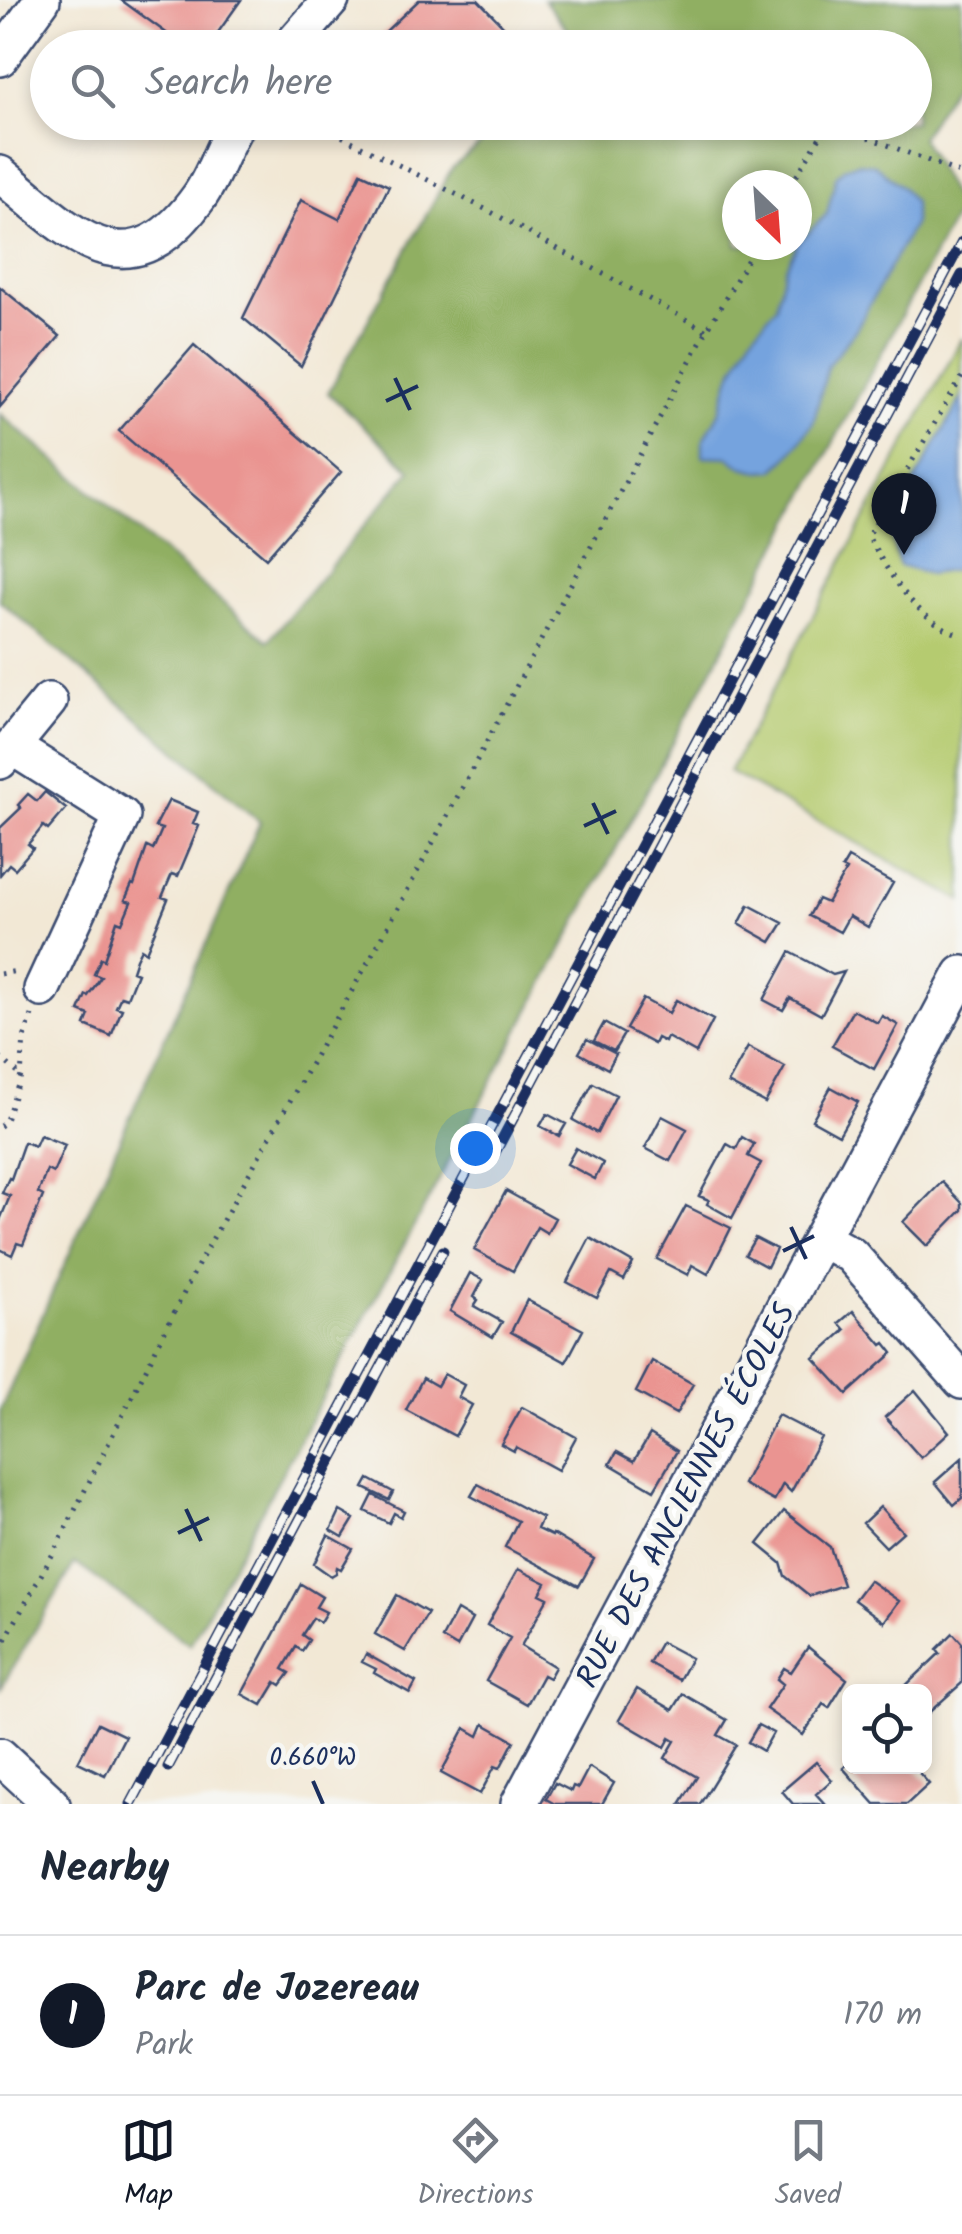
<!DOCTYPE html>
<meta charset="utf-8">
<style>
body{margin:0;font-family:Kalam,sans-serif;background:#f6f6f7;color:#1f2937}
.controls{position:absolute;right:30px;bottom:30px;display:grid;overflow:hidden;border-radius:15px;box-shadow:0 5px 15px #0003}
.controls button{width:90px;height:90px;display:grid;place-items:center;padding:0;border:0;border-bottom:2px solid #e0e1e3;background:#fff;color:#1f2937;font:50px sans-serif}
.compass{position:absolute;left:722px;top:170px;width:90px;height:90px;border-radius:50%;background:#fff;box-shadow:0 5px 15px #0003;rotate:155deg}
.you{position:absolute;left:475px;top:1148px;width:35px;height:35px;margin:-25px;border:8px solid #fff;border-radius:50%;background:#1a73e8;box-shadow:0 0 0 15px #1a73e833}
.badge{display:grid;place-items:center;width:65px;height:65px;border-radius:50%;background:#111827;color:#fff;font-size:32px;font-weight:700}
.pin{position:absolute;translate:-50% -82px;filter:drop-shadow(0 2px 5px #0008)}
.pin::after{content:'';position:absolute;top:52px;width:35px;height:30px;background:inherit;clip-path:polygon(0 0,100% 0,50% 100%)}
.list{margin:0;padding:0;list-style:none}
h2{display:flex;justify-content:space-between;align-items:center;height:130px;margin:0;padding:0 40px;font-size:42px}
h2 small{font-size:32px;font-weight:400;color:#747a83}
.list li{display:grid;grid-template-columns:65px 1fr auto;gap:30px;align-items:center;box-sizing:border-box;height:160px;padding:0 40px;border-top:2px solid #e0e1e3}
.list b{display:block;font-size:38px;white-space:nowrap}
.list p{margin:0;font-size:32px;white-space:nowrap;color:#747a83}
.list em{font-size:32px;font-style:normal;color:#747a83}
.icon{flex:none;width:55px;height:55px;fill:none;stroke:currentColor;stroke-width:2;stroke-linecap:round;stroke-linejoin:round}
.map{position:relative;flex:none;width:962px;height:1804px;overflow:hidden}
.search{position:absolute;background:#fff;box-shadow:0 5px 15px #0003;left:30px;right:30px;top:30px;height:110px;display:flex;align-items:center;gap:25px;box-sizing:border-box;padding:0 35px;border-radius:55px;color:#747a83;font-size:38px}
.sheet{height:290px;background:#fff}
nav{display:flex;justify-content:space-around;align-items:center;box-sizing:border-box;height:140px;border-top:2px solid #e0e1e3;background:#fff;font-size:28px;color:#747a83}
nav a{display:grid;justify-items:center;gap:5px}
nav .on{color:#111827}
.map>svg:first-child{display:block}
</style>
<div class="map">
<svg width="962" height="1804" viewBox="0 0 962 1804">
<rect width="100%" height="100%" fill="#f6f6f2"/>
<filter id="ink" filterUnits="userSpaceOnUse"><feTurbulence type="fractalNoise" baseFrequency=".01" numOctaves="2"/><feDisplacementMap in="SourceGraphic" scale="20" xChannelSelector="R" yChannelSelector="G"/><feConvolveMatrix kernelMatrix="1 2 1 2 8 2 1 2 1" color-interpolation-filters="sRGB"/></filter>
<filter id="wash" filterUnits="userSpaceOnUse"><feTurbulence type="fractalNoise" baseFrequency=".0048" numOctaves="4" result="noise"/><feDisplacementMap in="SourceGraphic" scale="40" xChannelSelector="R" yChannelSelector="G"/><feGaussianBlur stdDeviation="2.25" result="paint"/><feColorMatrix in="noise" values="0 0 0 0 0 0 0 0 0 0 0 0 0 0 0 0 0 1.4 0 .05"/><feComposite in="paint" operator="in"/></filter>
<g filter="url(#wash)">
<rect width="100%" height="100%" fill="#f2e8d5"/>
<path fill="#b5cb70" stroke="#687d67" stroke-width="2.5" d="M962,338V901L729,772Z"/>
<path fill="#90af62" stroke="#566f60" stroke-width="2.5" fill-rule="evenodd" d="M544,0H962V73L921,137L959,208L190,1645L75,1563L0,1689V1411L260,822L0,601V414L268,641L411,470L328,393L452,168L505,123L914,122V48L581,47ZM737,185H797V245H737Z"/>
<path fill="#75a3de" stroke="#48699e" stroke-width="2.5" d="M858,163L875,165L903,188L914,203V223L856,329L828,365L813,423L788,457L774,470L759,471L743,467L729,457L703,456V442L720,411L731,375L752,336L776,307L785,269L798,243L827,214L836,177L844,168Z
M962,397V569L929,574L899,566L890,527Z"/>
<g id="blocks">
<path fill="#ea9491" d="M121,0H241L207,48H187Z
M419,0H478L507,30L488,48H368Z
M361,173L389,186L301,366L243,318L301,200L339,219Z
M0,287L60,336L0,407Z
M194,345L341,472L266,558L119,431Z
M45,792L66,809L48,830L43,826L36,835L28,844L33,848L15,869L9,864L0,875V828L21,808L18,805L28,794L37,801Z
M169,800L198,812L193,824L199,826L178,876L172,874L162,897L168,899L146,952L141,949L136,959L132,971L137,973L127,998L121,996L116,1007L122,1009L111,1036L85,1025L89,1015L79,1011L86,995L88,996L101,977L94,974L101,958L104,960L117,921L122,923L131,902L125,900L132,884L134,885L147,847L153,850L162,829L155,827Z
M848,858L893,883L868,927L849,916L840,932L809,916L818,899L827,903L846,870L842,868Z
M749,905L783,923L771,942L739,924Z
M790,952L833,975L844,972L821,1015L790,998L783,1010L764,1000Z
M643,999L669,1013L676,1000L713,1020L696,1053L667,1037L665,1042L657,1038L654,1044L626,1029Z
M853,1010L878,1023L882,1016L898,1025L874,1069L832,1046Z
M604,1023L624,1034L614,1051L594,1041Z
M587,1039L616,1054L608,1069L579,1053Z
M748,1047L785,1067L765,1103L728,1083Z
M593,1083L616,1095L597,1133L573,1120Z
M831,1087L858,1102L839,1135L812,1120Z
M547,1114L566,1124L559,1136L540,1126Z
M662,1116L687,1129L670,1161L645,1148Z
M40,1135L65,1145L53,1173L47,1170L38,1193L43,1196L23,1245L17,1243L12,1255L0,1249V1220L10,1196L2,1193L9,1178L11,1179L24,1142L35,1146Z
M742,1137L754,1144L748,1156L761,1163L732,1218L707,1204L709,1200L699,1196L727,1144L736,1149Z
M576,1148L603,1163L595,1179L567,1164Z
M942,1182L962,1203V1210L927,1246L903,1222Z
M506,1191L555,1218L547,1233L537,1227L513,1271L474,1250Z
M686,1206L731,1228L708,1274L692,1265L688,1275L657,1259Z
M590,1238L633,1263L624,1280L611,1273L597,1298L567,1282Z
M755,1238L776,1249L767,1267L745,1255Z
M470,1273L483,1280L474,1297L478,1300L474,1306L502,1322L493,1337L450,1311Z
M527,1300L583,1330L566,1362L511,1332Z
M853,1311L882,1345L885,1343L893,1353L847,1394L814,1358L845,1330L839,1323Z
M652,1361L693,1384L676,1414L636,1392Z
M444,1374L464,1385L458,1397L472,1405L455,1436L406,1410L423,1378L437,1386Z
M915,1390L949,1432L921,1458L885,1417Z
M522,1407L576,1437L558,1470L516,1447L514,1451L501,1444Z
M778,1415L821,1437L791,1492L783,1484L774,1501L743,1484Z
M650,1434L677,1451L654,1490L610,1464L617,1452L634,1461Z
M962,1458V1498L954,1505L935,1482Z
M369,1479L393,1492L389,1500L364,1488Z
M478,1484L542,1518L537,1529L552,1536L553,1534L594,1559L579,1586L505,1547L518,1521L471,1496Z
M373,1495L404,1511L401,1517L394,1513L389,1523L365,1511Z
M880,1507L903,1532L886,1547L863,1523Z
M340,1511L354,1519L343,1537L331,1530Z
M784,1511L830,1547L843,1585L810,1596L785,1576L781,1563L758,1544Z
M328,1535L353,1549L341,1569L337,1567L336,1573L331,1576L314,1564Z
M518,1569L546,1583L540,1594L548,1598L521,1646L555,1667L549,1678L543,1675L527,1704L486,1681L510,1638L487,1625Z
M869,1580L899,1601L884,1622L854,1600Z
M301,1584L322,1597L316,1607L326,1612L320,1622L313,1618L302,1635L309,1640L302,1651L296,1647L283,1669L290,1673L281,1685L276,1682L262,1705L242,1694Z
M397,1595L428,1613L405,1651L375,1634Z
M457,1610L472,1619L457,1647L442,1638Z
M953,1633L962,1643V1683L924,1717V1692H899L940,1653L937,1649Z
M661,1642L691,1658L679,1680L649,1663Z
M808,1647L847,1679L829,1708L823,1704L803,1735L766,1709L783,1684L777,1679L784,1668L791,1672Z
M366,1654L416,1682L410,1693L374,1673L376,1669L362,1662Z
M637,1689L673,1710L683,1694L727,1720L718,1735L736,1745L700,1804H680L697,1777L665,1758L675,1741L670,1738L665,1747L619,1720Z
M98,1723L125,1736L105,1775L78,1762Z
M484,1724L514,1741L500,1768L495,1766L480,1794L441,1773L465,1728L479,1736Z
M758,1725L773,1733L763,1751L748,1742Z
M816,1762L832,1780L816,1794L825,1804H793L782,1791Z
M850,1762V1766H913L929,1784L907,1804H875L843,1768Z
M589,1767L614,1783L602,1804H555L546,1799L555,1783L571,1791L573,1786L578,1788Z"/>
</g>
</g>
<g filter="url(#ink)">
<use href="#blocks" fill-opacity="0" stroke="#3b4b70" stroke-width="2.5"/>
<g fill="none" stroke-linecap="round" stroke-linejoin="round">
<g stroke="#3b4b70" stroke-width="40">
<path id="minor" d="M289,48L331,0
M0,58L42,0
M0,174C70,232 127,298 199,197C215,175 222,146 238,122
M12,747L122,816L42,989
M0,761L49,701
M822,1239L851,1255L962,1381
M0,1756L52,1804
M519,1804L962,974"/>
</g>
<path stroke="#3b4b70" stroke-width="5" stroke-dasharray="2.5 8" stroke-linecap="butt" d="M314,122L491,212L707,331
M829,122L962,174
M791,185L829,122
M962,377L868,536C889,574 918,623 962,635
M0,974L17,971
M0,1057L21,1076
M0,1126L5,1123L21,1076L24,1038L32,1015
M0,1649L55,1550L200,1261L390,923L698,346L756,245"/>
<use href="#minor" stroke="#fff" stroke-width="35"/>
<g stroke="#1b2f5e" stroke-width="11">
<path id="rail" d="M490,1162L962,275
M168,1767L443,1251
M131,1804L962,242"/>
</g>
<use href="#rail" stroke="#f6f6f2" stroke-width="8" stroke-dasharray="22" stroke-linecap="butt"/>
</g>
</g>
<path fill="none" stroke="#1b2f5e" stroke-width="4" d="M395,378L410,410M386,401L418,386M593,803L608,834M584,826L616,811M791,1227L806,1259M783,1251L814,1236M186,1509L201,1541M178,1533L209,1518M313,1781L323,1804"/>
<g text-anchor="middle" stroke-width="9" stroke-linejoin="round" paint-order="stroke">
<g font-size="32" fill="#1b2f5e" stroke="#f6f6f2">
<text transform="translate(685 1495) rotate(-62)" y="11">RUE DES ANCIENNES ÉCOLES</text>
</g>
</g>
<g font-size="25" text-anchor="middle" fill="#1b2f5e" stroke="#f6f6f2" stroke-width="9" stroke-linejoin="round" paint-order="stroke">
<text x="313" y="1765">0.660°W</text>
</g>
</svg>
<div class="controls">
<button><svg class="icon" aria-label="locate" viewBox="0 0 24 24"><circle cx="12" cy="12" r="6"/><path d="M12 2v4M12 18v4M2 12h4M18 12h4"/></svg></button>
</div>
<svg class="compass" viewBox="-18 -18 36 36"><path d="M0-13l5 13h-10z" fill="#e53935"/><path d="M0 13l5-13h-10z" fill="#747a83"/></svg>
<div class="you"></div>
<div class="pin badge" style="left:904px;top:555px">1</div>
<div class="search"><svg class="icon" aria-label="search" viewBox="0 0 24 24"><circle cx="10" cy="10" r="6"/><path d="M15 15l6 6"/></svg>Search here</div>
</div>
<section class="sheet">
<h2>Nearby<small></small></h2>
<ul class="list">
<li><span class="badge">1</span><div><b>Parc de Jozereau</b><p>Park</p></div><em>170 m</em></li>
</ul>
</section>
<nav>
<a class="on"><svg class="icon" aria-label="map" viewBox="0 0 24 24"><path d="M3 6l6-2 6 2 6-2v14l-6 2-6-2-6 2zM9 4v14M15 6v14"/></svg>Map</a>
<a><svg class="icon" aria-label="directions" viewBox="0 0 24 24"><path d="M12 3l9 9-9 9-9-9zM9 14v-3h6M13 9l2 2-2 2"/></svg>Directions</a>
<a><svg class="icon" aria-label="saved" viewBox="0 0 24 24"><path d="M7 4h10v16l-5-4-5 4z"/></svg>Saved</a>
</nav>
